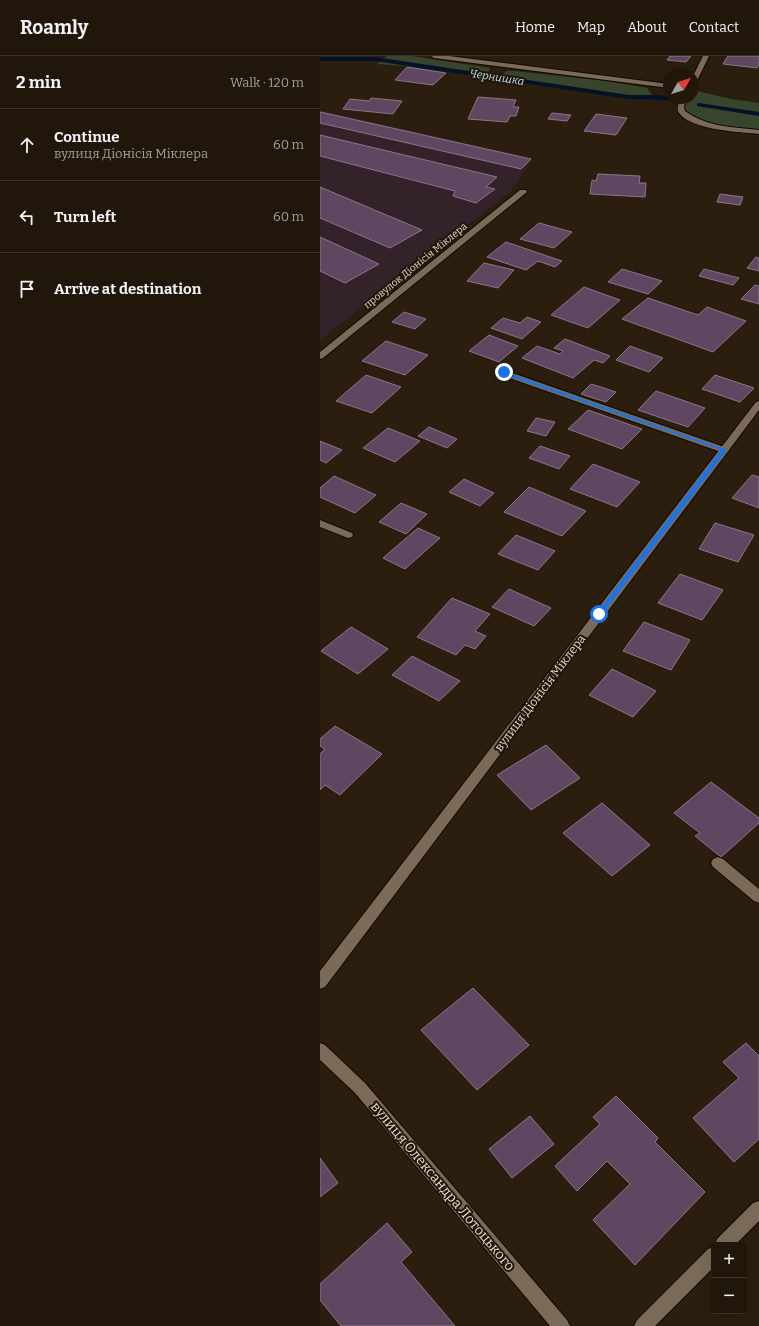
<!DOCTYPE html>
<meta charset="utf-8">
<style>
body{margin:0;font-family:Bitter,serif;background:#2d2318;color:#f1f3f6}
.controls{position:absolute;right:12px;bottom:12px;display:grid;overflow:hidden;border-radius:4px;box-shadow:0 4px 16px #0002}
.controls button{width:36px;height:36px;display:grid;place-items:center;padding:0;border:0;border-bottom:1px solid #3d352b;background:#20160a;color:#f1f3f6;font:20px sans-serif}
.compass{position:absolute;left:343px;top:12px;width:36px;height:36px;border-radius:50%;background:#20160a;box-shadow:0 4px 16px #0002;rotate:51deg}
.stop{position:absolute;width:12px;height:12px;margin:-9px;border:3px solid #1a73e8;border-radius:50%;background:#fff}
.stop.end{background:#1a73e8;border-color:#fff;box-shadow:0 1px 4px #0008}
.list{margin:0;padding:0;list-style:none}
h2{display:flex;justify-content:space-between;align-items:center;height:52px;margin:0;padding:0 16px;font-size:17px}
h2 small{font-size:13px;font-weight:400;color:#a29f9c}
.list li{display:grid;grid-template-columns:26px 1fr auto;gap:12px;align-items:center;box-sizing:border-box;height:72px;padding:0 16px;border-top:1px solid #3d352b}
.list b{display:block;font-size:15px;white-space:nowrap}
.list p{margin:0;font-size:13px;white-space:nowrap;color:#a29f9c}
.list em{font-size:13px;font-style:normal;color:#a29f9c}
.icon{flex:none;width:22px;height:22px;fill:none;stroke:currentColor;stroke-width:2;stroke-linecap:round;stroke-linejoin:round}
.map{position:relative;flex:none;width:439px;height:1270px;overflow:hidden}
header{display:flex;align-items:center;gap:24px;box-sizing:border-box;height:56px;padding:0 20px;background:#20160a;border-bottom:1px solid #3d352b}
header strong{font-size:19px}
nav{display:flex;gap:22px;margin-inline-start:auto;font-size:14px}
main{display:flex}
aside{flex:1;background:#20160a}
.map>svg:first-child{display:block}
</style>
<header>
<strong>Roamly</strong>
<nav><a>Home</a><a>Map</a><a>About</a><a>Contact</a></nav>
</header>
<main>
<aside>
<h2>2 min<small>Walk · 120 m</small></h2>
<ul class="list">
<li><svg class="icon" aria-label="ahead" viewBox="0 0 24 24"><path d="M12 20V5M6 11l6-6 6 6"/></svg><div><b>Continue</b><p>вулиця Діонісія Міклера</p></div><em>60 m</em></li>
<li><svg class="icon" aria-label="left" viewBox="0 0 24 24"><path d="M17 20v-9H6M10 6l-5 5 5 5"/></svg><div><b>Turn left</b></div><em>60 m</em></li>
<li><svg class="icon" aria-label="arrive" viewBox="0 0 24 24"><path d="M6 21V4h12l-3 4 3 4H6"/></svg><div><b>Arrive at destination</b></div></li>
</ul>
</aside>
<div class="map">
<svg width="439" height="1270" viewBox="0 0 439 1270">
<rect width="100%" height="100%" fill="#2b1e0e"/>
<path fill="#34222a" d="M0,54L213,103L190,136L0,284Z"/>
<path fill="#38452d" d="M67,0H92L170,12L168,16L161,18L128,13L57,8Z
M186,15H194L286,25L327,32L333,41H309L181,21Z
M373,34L411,43L439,47V76L390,70L362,56L363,42H373Z"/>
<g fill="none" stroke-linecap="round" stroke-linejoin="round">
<path fill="#031229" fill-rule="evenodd" d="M0,1H55L309,39H340L356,43C353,45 316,43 309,43L55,5H0Z
M379,47L439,56V60L377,50V48Z"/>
</g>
<path fill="#604761" stroke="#897789" d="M350,0H371L366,6L347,4Z
M408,0H439V8L437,12L403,8Z
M87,11L126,17L113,29L75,24Z
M158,41L196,44L193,51H199L196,60H190L187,66L148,63Z
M51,42L82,45L73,58L23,53L30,43L49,45Z
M0,56L211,103L201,113L0,67Z
M232,57L251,59L247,65L228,63Z
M276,58L307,62L296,79L264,75Z
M0,79L177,121L166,131L175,133L156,147L133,140L135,135L0,100Z
M278,118L320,120L319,127H326L325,141L270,138L272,124L276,125Z
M0,131L102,174L70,192L0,162Z
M400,138L423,141L420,149L397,146Z
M219,167L252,176L234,192L200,183Z
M0,181L59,208L25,227L0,215Z
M186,186L242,205L235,211L218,205L206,214L167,201Z
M436,201L439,202V215L427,212Z
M164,207L194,214L178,232L147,225Z
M302,213L342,225L328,238L288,226Z
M384,213L419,222L413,229L379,220Z
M435,229L439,230V248L421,243Z
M264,231L300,244L268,272L231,259Z
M328,242L378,259L387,251L426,265L393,296L302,263Z
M84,256L106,263L95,273L72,266Z
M207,261L221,266L202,283L171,272L183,262L200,267Z
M169,279L198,290L179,306L149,295Z
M245,283L290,300L283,307L274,304L253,322L202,302L217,290L240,298L243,295L234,292Z
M66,285L108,299L85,319L42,305Z
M310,290L343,302L329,316L296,304Z
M46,319L81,331L52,357L16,345Z
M395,319L434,332L420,346L382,333Z
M271,328L296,336L286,346L261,338Z
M336,335L385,352L368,371L318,354Z
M268,354L322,373L302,393L248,373Z
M216,362L235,366L226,380L207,375Z
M109,371L137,383L127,392L98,380Z
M68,372L100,385L75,406L43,392Z
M0,385L22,394L6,407L0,404Z
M220,390L250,400L239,413L209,402Z
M273,408L320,426L297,451L250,433Z
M432,419L439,421V452L412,442Z
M14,420L56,439L35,457L0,441V432Z
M144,423L174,437L160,450L129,436Z
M209,431L266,455L242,480L184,456Z
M81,447L107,458L86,478L59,466Z
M395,467L434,479L418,506L379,493Z
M98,472L120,482L85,513L63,502Z
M196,479L235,495L218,514L178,498Z
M360,518L403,534L382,564L338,547Z
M189,533L231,552L214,570L172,551Z
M132,542L170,558L155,575L166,580L155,593L145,589L136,599L97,581Z
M324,566L370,584L351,614L303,595Z
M31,571L68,593L38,618L1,595Z
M92,600L140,625L119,645L72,619Z
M292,613L336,635L313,661L269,639Z
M15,670L62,698L20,739L5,729L0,734V698L5,693L0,690V683Z
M226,689L260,722L211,754L177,719Z
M391,726L439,762V767L401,801L375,780L380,777L354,757Z
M282,747L330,789L292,820L243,777Z
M153,932L209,989L157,1034L101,974Z
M426,987L439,1000V1083L414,1106L373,1062L419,1022L403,1006Z
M296,1040L338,1082L335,1086L385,1136L315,1209L273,1164L310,1128L287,1105L257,1135L235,1110L280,1068L273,1061Z
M210,1060L234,1088L192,1122L169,1093Z
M0,1102L18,1127L0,1141Z
M67,1167L92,1196L81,1206L135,1270H21L0,1244V1228Z"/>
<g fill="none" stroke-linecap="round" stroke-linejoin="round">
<g stroke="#130800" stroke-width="2">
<path id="service" d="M111,0H129L349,28V32L114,2Z
M184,314L407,392L409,394L407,396H401L181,319L179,317L181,315Z
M0,464L32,477L33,479L32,481L28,482L0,471Z
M398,801L403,803L439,833V847L434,845L393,811L391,807L393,803Z"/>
</g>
<g stroke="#130800" stroke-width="2">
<path id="minor" d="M383,0H389L376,27L373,29V20Z
M360,42H366L364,51L365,55C387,71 413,71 439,74V78C419,76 371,74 359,57C356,53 359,47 360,42Z
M200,134H206L207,136L3,302L0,303V296Z
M439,345V354L5,931L0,933V915L436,346Z
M0,987L5,989L45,1027L247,1264L250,1270H230L35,1037L0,1004Z
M439,1145V1165L415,1189H395L397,1183L433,1147Z
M394,1191V1211L335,1270H314L317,1264L388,1193Z"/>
</g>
<use href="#service" fill="#7a6a58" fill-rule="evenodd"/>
<use href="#minor" fill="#7a6a58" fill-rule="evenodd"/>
</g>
<path fill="#1a73e8" d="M182,315L407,394L281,560H277L276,558L401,394L182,318Z"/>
<g text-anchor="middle" stroke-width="4" stroke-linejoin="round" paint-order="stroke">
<g font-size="10" fill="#e5dcd2" stroke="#211506">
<text transform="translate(95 209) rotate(-39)" y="4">провулок Діонісія Міклера</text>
</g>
<g font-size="11" font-style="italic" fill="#c6dcfb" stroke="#211506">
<text transform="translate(177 21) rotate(9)" y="4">Чернишка</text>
</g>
<g font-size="12" fill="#e5dcd2" stroke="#211506">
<text transform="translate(220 637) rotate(-53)" y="4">вулиця Діонісія Міклера</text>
</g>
<g font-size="14" fill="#e5dcd2" stroke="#211506">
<text transform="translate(123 1130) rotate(50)" y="5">вулиця Олександра Лотоцького</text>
</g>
</g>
</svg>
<div class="controls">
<button>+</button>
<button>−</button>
</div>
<svg class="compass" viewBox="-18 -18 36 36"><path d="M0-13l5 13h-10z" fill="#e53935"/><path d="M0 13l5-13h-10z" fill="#a29f9c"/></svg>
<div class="stop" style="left:279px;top:558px"></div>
<div class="stop end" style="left:184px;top:316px"></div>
</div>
</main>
